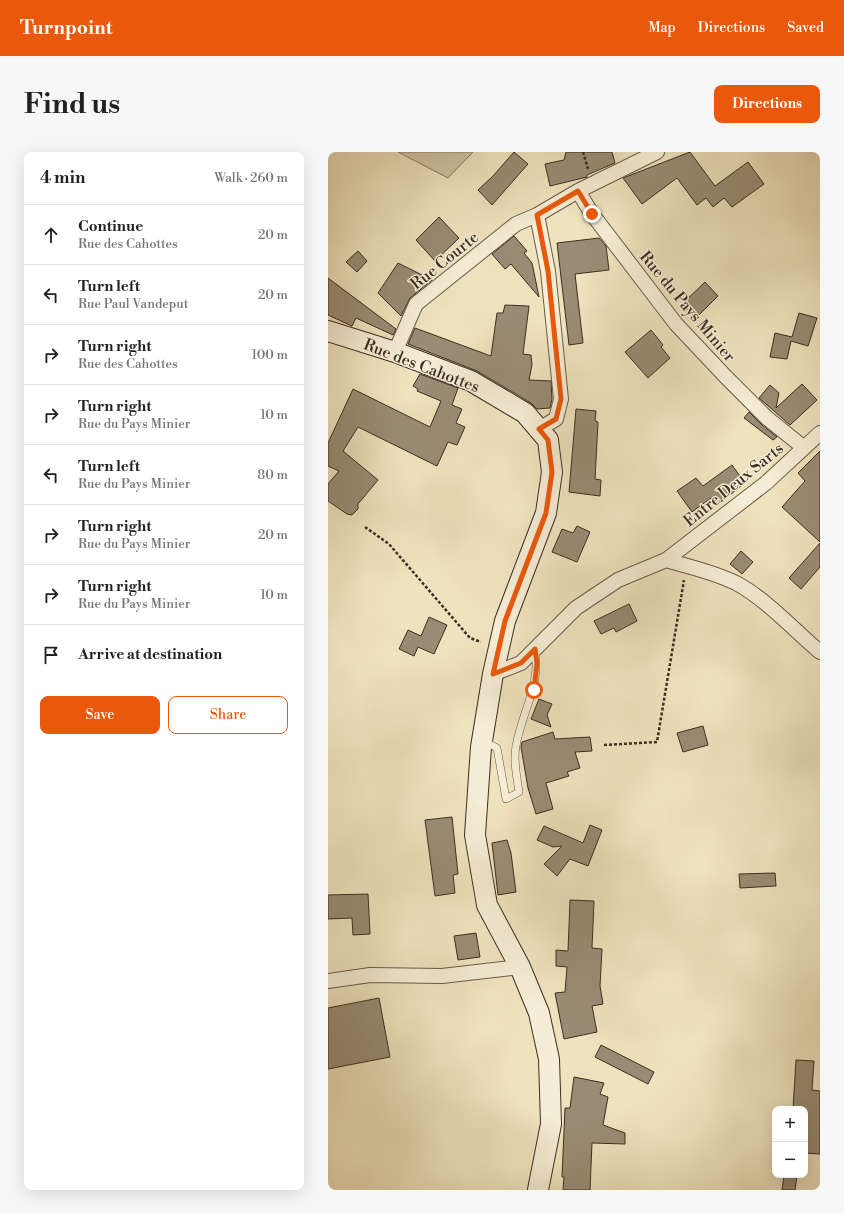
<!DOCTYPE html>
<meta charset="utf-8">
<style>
body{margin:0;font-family:"Libre Bodoni",serif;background:#f6f6f6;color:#202124}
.controls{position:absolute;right:12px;bottom:12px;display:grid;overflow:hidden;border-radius:8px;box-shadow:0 4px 16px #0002}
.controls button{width:36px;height:36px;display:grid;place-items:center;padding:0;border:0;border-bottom:1px solid #e0e0e0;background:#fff;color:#202124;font:20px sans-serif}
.stop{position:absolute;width:12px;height:12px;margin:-9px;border:3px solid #ea580c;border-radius:50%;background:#fff}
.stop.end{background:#ea580c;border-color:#fff;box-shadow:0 1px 4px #0008}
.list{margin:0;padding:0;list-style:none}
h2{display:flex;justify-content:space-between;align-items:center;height:52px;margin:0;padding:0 16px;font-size:17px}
h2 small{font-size:13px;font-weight:400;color:#757577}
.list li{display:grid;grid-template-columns:26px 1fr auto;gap:12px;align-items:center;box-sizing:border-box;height:60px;padding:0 16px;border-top:1px solid #e0e0e0}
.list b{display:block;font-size:15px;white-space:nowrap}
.list p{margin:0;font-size:13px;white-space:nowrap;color:#757577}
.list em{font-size:13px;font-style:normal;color:#757577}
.actions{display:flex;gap:8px;padding:12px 16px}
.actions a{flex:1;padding:9px 0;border:1px solid #ea580c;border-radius:8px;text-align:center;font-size:14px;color:#ea580c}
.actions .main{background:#ea580c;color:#fff}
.icon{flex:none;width:22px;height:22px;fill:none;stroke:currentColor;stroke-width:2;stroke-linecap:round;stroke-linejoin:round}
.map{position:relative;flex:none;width:492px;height:1038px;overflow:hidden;border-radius:8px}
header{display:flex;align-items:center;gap:24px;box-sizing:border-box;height:56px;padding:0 20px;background:#ea580c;color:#fff}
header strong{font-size:19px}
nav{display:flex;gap:22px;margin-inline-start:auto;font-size:14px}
.intro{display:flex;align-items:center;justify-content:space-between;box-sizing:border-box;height:96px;padding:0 24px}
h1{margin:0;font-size:28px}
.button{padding:10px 18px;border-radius:8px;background:#ea580c;color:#fff;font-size:14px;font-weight:700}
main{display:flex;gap:24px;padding:0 24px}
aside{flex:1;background:#fff;border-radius:8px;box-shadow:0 4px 16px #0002}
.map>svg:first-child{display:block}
</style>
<header>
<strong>Turnpoint</strong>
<nav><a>Map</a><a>Directions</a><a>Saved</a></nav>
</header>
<div class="intro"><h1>Find us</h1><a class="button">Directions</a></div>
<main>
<aside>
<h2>4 min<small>Walk · 260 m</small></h2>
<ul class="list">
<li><svg class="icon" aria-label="ahead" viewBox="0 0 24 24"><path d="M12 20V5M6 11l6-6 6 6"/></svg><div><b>Continue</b><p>Rue des Cahottes</p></div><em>20 m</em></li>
<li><svg class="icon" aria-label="left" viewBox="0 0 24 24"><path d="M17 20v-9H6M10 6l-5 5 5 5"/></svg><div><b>Turn left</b><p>Rue Paul Vandeput</p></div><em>20 m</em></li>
<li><svg class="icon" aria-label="right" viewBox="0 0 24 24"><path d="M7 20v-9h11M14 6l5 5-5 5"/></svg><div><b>Turn right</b><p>Rue des Cahottes</p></div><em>100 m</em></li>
<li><svg class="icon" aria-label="right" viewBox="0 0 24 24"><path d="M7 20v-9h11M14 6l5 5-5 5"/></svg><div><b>Turn right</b><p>Rue du Pays Minier</p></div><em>10 m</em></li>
<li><svg class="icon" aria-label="left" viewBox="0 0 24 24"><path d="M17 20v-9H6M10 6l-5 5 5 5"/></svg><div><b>Turn left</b><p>Rue du Pays Minier</p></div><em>80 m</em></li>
<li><svg class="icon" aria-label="right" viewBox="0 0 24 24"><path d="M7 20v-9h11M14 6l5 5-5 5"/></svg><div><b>Turn right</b><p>Rue du Pays Minier</p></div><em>20 m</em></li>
<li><svg class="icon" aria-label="right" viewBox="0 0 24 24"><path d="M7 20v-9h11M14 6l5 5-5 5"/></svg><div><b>Turn right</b><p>Rue du Pays Minier</p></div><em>10 m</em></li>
<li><svg class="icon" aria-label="arrive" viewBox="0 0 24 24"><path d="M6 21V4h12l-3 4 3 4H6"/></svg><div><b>Arrive at destination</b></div></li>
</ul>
<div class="actions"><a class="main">Save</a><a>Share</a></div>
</aside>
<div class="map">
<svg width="492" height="1038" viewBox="0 0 492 1038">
<rect width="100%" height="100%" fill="#efe3be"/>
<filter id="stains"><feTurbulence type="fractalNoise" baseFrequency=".005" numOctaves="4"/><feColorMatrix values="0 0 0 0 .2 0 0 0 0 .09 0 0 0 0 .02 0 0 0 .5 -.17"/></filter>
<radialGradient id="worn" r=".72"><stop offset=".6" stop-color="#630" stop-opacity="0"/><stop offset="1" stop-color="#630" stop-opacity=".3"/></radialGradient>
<path fill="#d0c4a4" stroke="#867964" d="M70,0H145L120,26Z"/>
<path fill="#998c74" stroke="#3b2e23" d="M186,0L200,12L164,53L150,38L165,24Z
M238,0H284L287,11L259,23V25L222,34L217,12L236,8Z
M362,0L387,34L420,10L436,32L404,55L396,46L385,55L378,46L369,53L349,26L314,52L295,26Z
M111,65L131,86L107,109L88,88Z
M186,84L199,99L196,101L204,111L211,145L183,112L177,117L164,102Z
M271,86L278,94L281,118L247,122L255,191L241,193L229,91Z
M30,99L39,109L29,120L18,110Z
M70,111L104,128L82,146L73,164L50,141Z
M0,126L68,177L65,183L28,166L24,174L0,163Z
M377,130L390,144L368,166L354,152Z
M177,153L201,154L195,202L203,203L204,213L201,228L223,229L224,247L222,256L209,257L203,251L149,219L80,192L87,176L163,204L169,161H175Z
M471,161L489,166L480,194L463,189L459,207L442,205L447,181L464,185Z
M323,178L335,193L333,195L342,206L320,226L297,200Z
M92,222L130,236L124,253L134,257L128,271L137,275L129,293L120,290L109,314L30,275L15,299L50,328L30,352V357L24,363L19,362L0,349V332L11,319L0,314V291L25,237L102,275L113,249L89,239L90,237L85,234Z
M474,232L489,248L462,273L431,246L442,233L451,241L448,256Z
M248,257L268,259L267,269L270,270L267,327L273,328L272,344L241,340Z
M421,260L434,273L449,285L445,288L416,266Z
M492,299V390L454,355L477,329L470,321Z
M404,313L417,331L389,353L383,346L364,360L349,339L368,326L375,334Z
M249,374L262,380L249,410L224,400L234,377L245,381Z
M492,391V415L473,437L461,426Z
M413,399L425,410L414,422L402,412Z
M301,452L309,469L288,480L286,476L273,482L266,469Z
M101,465L119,473L106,502L90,495L86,504L71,497L80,478L93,484Z
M211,547L224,552L219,563L223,575L203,567Z
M375,574L380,593L355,600L349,581Z
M225,580L227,587L262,585L264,599L247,600L252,616L239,620L241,624L218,631L225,657L208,662L200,636L193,595L194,590Z
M124,665L130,722L125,723L127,741L107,744L97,668Z
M262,673L274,678L260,714L242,707L229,724L216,712L234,694L225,695L209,688L216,674L255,691Z
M179,688L183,701L188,740L170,743L164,691Z
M447,721L448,734L412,736L411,722Z
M40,742L42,782L25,783L24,766L0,767V743Z
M242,748L266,749L264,796L274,797L272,834L275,852L264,854L269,880L236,887L227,841L237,840L239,815L228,814V798L240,799Z
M148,781L152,805L130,808L126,784Z
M51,846L62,905L0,917V856Z
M273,893L326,920L320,932L267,905Z
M468,908L486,909L484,938L492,939V1002L477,1001V957H465Z
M246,925L276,931L272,942L280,945L275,973L297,981V992L264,991L262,1038H235L236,1025H234L237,956H242Z
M456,1023H469L467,1038H454Z"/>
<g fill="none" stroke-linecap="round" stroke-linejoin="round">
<g stroke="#685b4a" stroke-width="8">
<path id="lane" d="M156,589L169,596L178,647L191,640C189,625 185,609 188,594C194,559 213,534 207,497"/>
</g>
<g stroke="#685b4a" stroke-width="16">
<path id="street" d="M250,39L264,62L348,172L397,224L439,266L475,295
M67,200L88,152L188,72L209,63
M211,277L228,267L233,247L220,119L209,63L250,39L329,0
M338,408C362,415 386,420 408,431C438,447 466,478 492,500
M165,522L193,511L248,456L290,428L338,408L438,331L492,281
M0,829L42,823L114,824L192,815"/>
</g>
<g stroke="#3b2e23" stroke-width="22">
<path id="secondary" d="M0,179L67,200L143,229L197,261L220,288L224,320L218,361L177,469L165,522L153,595L147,683L159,753L192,815L211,861L221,907L223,972L210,1038"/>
</g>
<path stroke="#3b2e23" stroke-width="2.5" stroke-dasharray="3 2" stroke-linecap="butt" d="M255,0L260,17
M37,375L61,392L142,486L153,490
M276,593L329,590L356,428"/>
<use href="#lane" stroke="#f5edd5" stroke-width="7"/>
<use href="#street" stroke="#f5edd5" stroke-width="14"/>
<use href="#secondary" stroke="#f5edd5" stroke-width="20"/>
</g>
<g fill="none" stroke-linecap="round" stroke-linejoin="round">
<path stroke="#ea580c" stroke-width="5" d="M206,538L209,511L207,497L193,511L165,522L177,469L218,361L224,320L220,288L211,277L228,267L233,247L220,119L209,63L250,39L264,62"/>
</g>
<g text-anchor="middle" stroke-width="3" stroke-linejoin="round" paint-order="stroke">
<g font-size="16" fill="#3b2e23" stroke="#f5edd5">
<text transform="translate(116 108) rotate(-39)" y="6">Rue Courte</text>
<text transform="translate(360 154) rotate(50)" y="6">Rue du Pays Minier</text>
<text transform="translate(94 213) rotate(21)" y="6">Rue des Cahottes</text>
<text transform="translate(405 332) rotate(-39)" y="6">Entre Deux Sarts</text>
</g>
</g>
<rect width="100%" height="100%" filter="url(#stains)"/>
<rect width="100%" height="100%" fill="url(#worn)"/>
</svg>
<div class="controls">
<button>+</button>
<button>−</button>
</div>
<div class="stop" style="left:206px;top:538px"></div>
<div class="stop end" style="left:264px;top:62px"></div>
</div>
</main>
